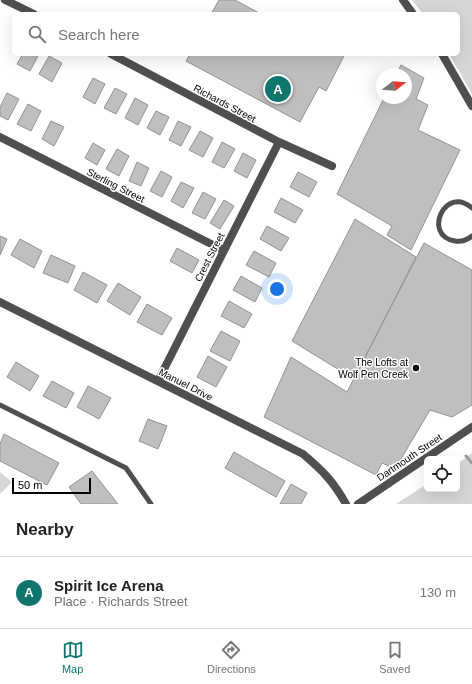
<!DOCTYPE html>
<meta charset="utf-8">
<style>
body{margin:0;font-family:Arial,sans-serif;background:#f6f6f6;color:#222}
.controls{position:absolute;right:12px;bottom:12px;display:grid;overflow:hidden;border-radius:6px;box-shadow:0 4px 16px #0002}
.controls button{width:36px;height:36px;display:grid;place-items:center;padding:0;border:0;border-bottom:1px solid #e0e0e0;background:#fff;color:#222;font:20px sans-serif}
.compass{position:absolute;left:376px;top:68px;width:36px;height:36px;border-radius:50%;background:#fff;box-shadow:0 4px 16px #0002;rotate:73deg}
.scale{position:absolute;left:12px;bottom:10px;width:79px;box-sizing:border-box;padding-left:4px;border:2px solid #000;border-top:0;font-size:11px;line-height:14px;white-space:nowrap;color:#000;-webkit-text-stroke:3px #fff;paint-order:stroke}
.you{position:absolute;left:277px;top:289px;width:14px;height:14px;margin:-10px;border:3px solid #fff;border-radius:50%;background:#1a73e8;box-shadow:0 0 0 6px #1a73e833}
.badge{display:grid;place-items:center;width:26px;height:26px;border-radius:50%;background:#0f766e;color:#fff;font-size:13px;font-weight:700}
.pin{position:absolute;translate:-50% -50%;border:2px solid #fff;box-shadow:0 1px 4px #0006}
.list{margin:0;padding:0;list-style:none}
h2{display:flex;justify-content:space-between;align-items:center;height:52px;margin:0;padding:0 16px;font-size:17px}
h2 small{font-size:13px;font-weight:400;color:#767676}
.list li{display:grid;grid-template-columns:26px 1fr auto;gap:12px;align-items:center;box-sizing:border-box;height:72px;padding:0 16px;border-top:1px solid #e0e0e0}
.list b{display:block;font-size:15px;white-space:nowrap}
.list p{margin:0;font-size:13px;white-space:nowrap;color:#767676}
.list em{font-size:13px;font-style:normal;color:#767676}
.icon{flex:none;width:22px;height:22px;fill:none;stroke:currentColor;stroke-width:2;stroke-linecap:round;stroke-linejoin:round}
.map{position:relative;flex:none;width:472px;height:504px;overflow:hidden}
.search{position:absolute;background:#fff;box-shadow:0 4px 16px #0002;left:12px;right:12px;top:12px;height:44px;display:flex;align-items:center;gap:10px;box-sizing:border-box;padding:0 14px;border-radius:6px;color:#767676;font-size:15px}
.sheet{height:124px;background:#fff}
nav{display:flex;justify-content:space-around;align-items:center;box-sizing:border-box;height:56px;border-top:1px solid #e0e0e0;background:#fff;font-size:11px;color:#767676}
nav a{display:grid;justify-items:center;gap:2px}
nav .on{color:#0f766e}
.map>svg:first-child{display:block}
</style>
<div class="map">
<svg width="472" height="504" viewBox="0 0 472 504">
<rect width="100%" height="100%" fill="#fff"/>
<path fill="#d6d6d6" d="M412,0H472V94L449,54H458V14H423Z
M472,453V504H396L427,484V489H457V464Z
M0,472L12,482L0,494Z"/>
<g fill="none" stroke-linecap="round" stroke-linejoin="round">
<path stroke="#9d9d9d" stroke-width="3" d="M466,456L472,463"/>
</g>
<path fill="#bfbfbf" stroke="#939393" d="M219,0H235L261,14H211Z
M23,54H39L30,71L17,64Z
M190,54H345L326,91L319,87L300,122L186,61Z
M49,56L62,63L52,82L39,74Z
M401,65L424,78L416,99L428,105L418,130L460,150L411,250L387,235L392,226L337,194L384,98H406V74H396Z
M93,78L105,84L95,104L83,97Z
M115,88L127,94L116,114L104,108Z
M7,93L19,99L8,120L0,116V107Z
M135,98L148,105L138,125L125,118Z
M28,104L41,111L31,131L17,124Z
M156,111L169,117L160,135L147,128Z
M51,121L64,127L54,146L42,139Z
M178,121L191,127L181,146L169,140Z
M200,131L213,138L203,157L189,150Z
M222,142L235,149L224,168L212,162Z
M93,143L105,150L97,165L85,158Z
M117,149L129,156L119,176L106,169Z
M243,153L256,160L247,178L234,171Z
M137,162L149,168L141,186L129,181Z
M161,171L172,177L162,197L150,191Z
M298,172L317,182L309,197L290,187Z
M181,182L194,188L183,208L171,201Z
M203,192L216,199L205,219L192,213Z
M281,198L303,210L295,223L274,212Z
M224,200L234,206L220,229L210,223Z
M355,219L416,257L354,379L292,341Z
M267,226L289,238L281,251L260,239Z
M0,236L7,239L0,255Z
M20,239L42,251L34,268L11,255Z
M424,243L472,270V405L452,417L430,410L395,469L382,463L376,475L264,417L291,357L347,392Z
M177,248L199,260L192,273L170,261Z
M254,251L276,263L269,277L246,265Z
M51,255L75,266L68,283L43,273Z
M83,272L107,285L97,303L74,290Z
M241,276L262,288L255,302L233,290Z
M118,283L141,297L130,315L107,301Z
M229,301L252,314L244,328L221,316Z
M147,304L172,318L162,335L137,322Z
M221,331L240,341L230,361L210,351Z
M208,356L227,367L216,387L197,377Z
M16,362L39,376L30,391L7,377Z
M52,381L74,393L66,408L43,396Z
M88,386L111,398L99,419L77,407Z
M148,419L167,426L158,449L139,441Z
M4,434L59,463L47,485L0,461V444Z
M234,452L285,481L276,497L225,468Z
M92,471L118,504H81L69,487Z
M291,484L307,493L301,504H280Z"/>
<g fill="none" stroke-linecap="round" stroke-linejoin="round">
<path stroke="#4f4f4f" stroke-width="5" d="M472,208C445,184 422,236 455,241C461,242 467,240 472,236
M0,405L126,468L151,504"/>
<path stroke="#4f4f4f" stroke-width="8" d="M5,0L34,14
M111,54L279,142L332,166
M0,137L223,250
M0,302L303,454C323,471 333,481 346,504
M158,381L279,142"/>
<path stroke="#4f4f4f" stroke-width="8" d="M403,0L413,14
M442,54L472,106
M358,504L472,427"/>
</g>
<circle fill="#000" stroke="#fff" stroke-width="1.5" cx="416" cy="368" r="4"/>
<g text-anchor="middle" stroke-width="3" stroke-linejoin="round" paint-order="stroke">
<g font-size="10" fill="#000" stroke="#fff">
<text transform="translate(225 103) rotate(28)" y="4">Richards Street</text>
<text transform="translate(116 185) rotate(27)" y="4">Sterling Street</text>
<text transform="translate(209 257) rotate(-63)" y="4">Crest Street</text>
<text transform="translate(186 384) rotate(27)" y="4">Manuel Drive</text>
<text transform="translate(409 457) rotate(-34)" y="4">Dartmouth Street</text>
</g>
<g font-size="10" fill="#000" stroke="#fff" text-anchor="end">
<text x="408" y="366">The Lofts at<tspan x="408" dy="12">Wolf Pen Creek</tspan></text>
</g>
</g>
</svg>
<div class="controls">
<button><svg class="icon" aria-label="locate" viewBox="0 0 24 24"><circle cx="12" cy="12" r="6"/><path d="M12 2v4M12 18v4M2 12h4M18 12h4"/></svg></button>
</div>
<svg class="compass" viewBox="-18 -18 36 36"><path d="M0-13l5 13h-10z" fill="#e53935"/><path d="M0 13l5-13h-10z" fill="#767676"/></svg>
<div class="scale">50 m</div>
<div class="you"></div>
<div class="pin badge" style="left:278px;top:89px">A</div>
<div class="search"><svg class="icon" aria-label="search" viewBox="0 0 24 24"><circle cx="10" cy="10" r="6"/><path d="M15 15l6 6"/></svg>Search here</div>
</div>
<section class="sheet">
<h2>Nearby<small></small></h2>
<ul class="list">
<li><span class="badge">A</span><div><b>Spirit Ice Arena</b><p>Place · Richards Street</p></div><em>130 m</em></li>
</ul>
</section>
<nav>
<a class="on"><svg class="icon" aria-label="map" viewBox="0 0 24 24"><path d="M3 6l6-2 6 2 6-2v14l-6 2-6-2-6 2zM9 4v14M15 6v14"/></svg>Map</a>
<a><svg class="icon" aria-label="directions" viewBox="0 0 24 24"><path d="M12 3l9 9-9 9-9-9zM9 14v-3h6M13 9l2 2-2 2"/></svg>Directions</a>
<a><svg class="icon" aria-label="saved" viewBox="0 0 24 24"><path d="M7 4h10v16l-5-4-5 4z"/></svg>Saved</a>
</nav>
